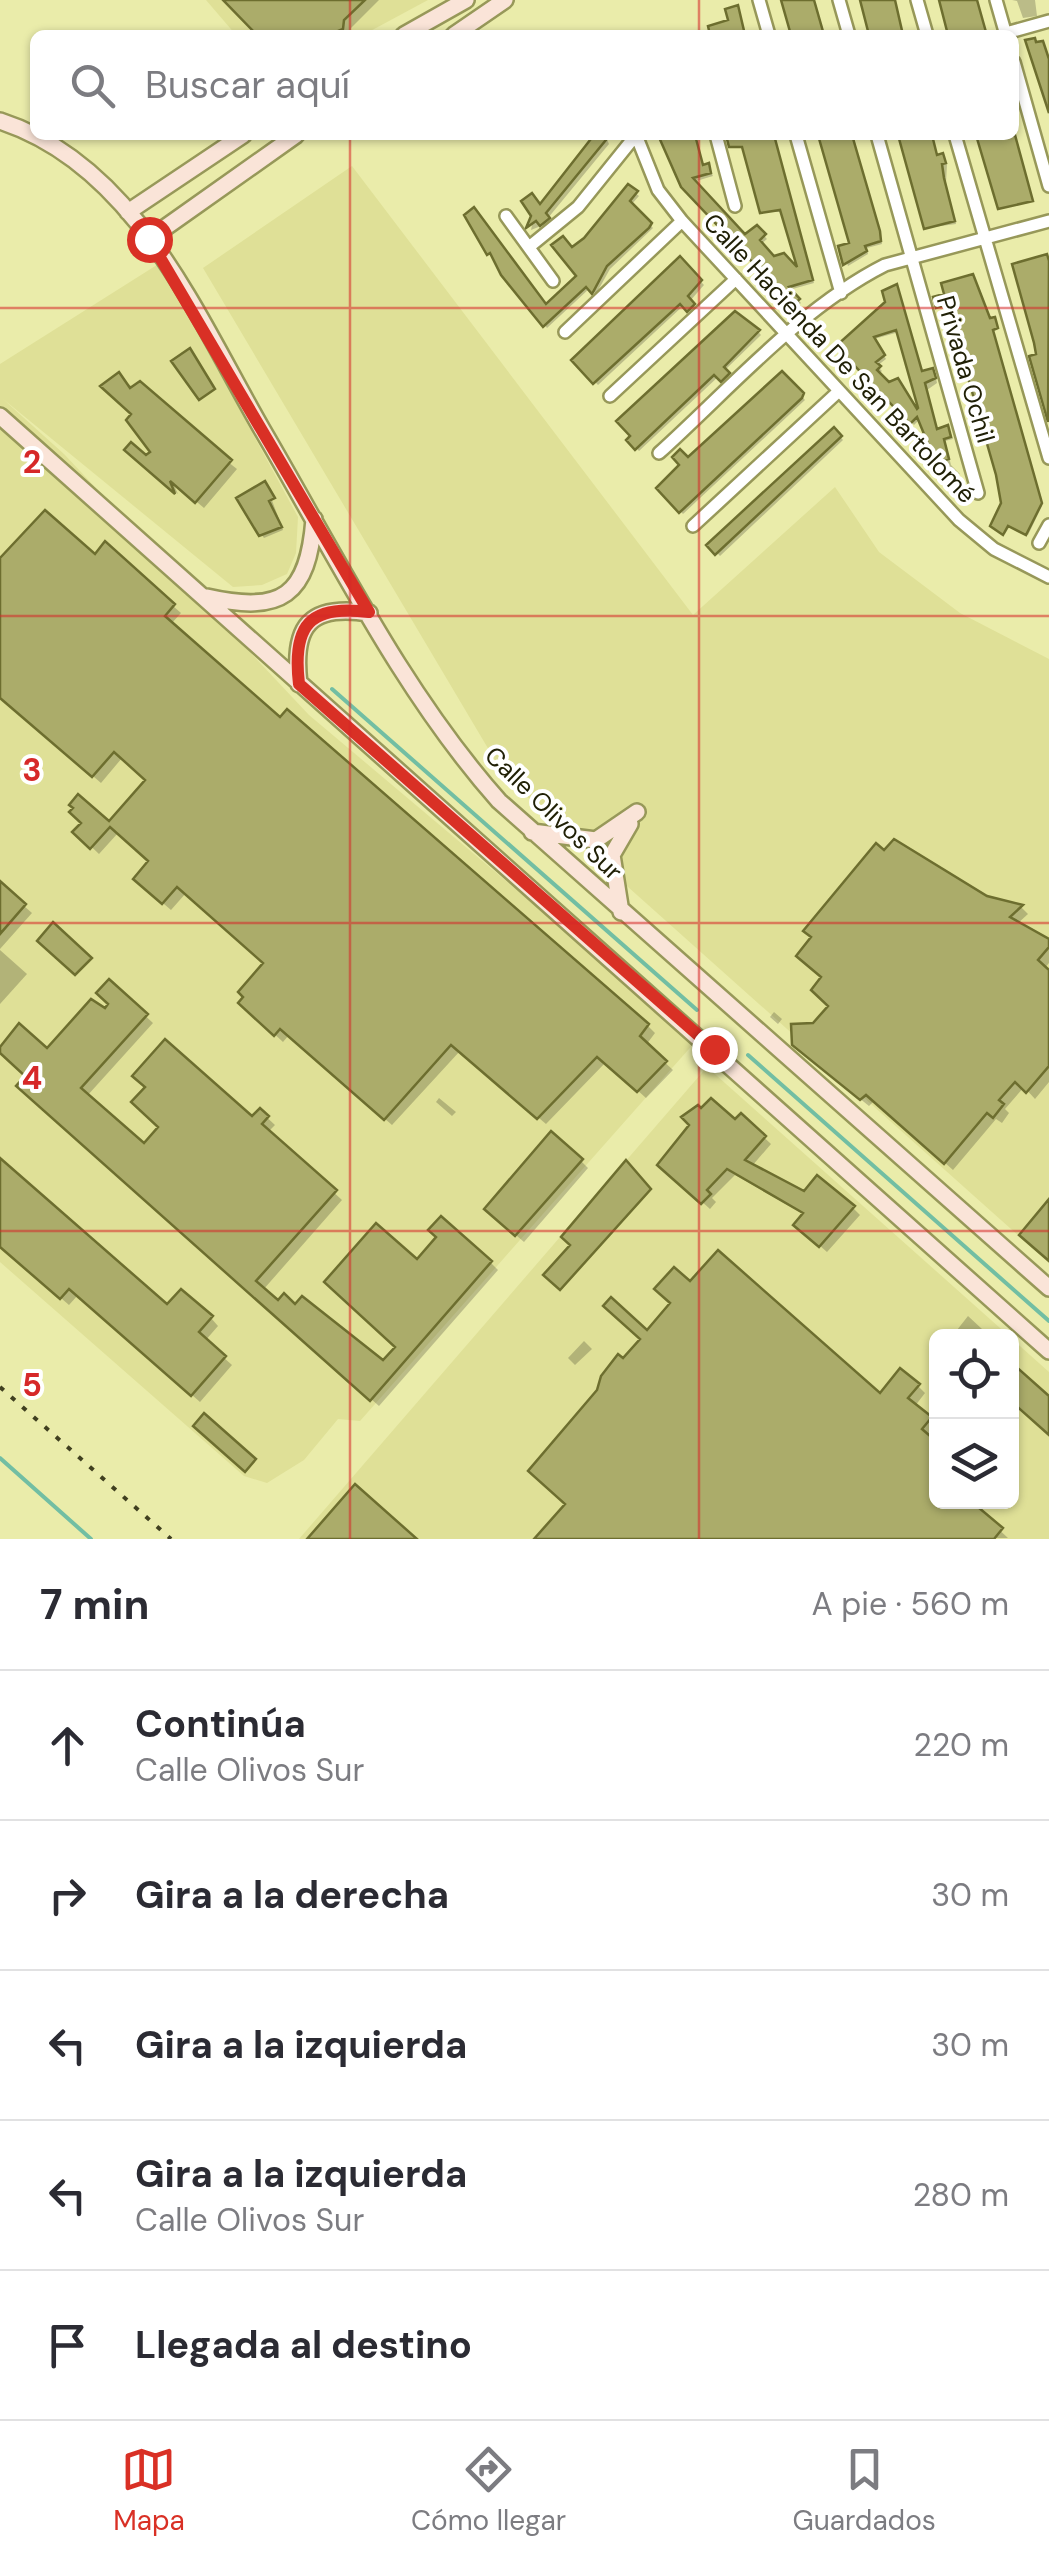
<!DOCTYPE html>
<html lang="es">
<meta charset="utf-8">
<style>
body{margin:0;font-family:"DM Sans",sans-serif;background:#f7f7f7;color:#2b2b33}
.controls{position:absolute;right:30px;bottom:30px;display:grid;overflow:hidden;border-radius:15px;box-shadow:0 2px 8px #0004}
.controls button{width:90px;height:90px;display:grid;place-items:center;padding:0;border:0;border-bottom:2px solid #e1e1e2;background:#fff;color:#2b2b33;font:50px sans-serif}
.stop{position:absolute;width:30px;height:30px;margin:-22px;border:8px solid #d93025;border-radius:50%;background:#fff}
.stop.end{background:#d93025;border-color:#fff;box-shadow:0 2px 10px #0008}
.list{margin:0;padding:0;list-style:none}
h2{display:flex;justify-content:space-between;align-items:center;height:130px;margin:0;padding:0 40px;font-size:42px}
h2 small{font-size:32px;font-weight:400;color:#7c7c81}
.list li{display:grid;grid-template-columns:65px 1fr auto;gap:30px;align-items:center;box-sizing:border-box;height:150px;padding:0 40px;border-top:2px solid #e1e1e2}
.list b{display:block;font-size:38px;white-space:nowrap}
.list p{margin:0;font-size:32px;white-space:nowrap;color:#7c7c81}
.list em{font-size:32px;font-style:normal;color:#7c7c81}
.icon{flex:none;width:55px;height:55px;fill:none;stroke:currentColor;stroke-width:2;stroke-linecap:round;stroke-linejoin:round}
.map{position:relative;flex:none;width:1049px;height:1539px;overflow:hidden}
.search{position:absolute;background:#fff;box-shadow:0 2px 8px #0004;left:30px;right:30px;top:30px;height:110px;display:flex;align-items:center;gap:25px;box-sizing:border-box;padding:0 35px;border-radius:15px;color:#7c7c81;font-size:38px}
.sheet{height:880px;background:#fff}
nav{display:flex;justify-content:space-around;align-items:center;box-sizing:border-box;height:140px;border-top:2px solid #e1e1e2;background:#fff;font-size:28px;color:#7c7c81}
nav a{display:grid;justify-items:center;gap:5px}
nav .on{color:#d93025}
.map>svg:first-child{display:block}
</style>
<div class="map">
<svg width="1049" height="1539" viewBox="0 0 1049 1539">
<rect width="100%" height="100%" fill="#eaecaa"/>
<path fill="#dfe097" d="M206,0H428L363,35H236Z
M352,166L693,615L835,487L879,552L960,613L1049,659V1263L505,777L203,268Z
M160,263L298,517L296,553L287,574L262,585L233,587L3,399L64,454L309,715L696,1041L360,1421L338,1419L304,1460L267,1483L244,1476L0,1262V364Z
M707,1067L1009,1336H936V1502H1012V1339L1049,1372V1539H299Z"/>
<path fill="#0003" fill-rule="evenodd" d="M226,0H379L351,28L350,35H260Z
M942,0H974L985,35H952Z
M1012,0H1035L1037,16L1023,18L1017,1Z
M597,135H605L609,144L548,218L551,222L531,230L534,215Z
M654,135H695L704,168L708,166L713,176L693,182L745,238L757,228L767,239L761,244L774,259L803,276L783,212H762L746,149L731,146L737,135H774L814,283L789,290L801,303L797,306L680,181L662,137Z
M821,135H853L882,244L867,248L868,254L848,266L841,248L852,245Z
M900,135H931L938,157L942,156L947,165L946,183L956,224L926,228Z
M628,187L639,196L631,205L653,228L610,269L596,294L590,288L547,328L504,273L467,216L546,308L579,277L572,250L590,237Z
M1046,257L1049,259V412L1039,356Z
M680,260L704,285L690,301L696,308L692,313L684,305L598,385L574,360Z
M896,287L923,374H935L937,383L927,390L938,431H950L953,439L945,441L951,465L960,474L952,476L946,463L938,462L920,419L914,425L840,346L888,302ZM899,332L922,416L878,374L882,371L877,366L886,359L874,339Z
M936,299L996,321L998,329L993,331L1042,506L1028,535L1010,526L1005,534L993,526L1004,504L1000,483L950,306L940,309Z
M753,326L761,335L724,371L731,377L725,383L719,376L639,451L629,440Z
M782,375L805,400L683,514L659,488Z
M126,382L237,469L204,508L172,481L178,494L135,457L146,458L153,452L134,415Z
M834,430L843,440L720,556L710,545Z
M267,487L283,530L264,538L261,534Z
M95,557L173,606L181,613L171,624L280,721L287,713L648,1026L655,1033L646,1045L673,1070L646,1098L606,1062L546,1124L460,1051L392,1125L289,1035L283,1042L241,1003L266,964L186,893L171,910L143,886L151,862L118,833L99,854L76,832L109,825L148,780L122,758L101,783L0,696V561Z
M0,885L32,913L0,949Z
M986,898L1021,907L1028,914L1017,924L1049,942V963L1044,969L1049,973V1082L1035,1099L1024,1087L1005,1109L1009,1113L1002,1123L996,1119L953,1170L875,1100L869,1106L803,1053L815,1025Z
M0,950L27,974L0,1004Z
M109,982L153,1023L87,1096L145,1147L253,1119L260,1111L275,1125L268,1132L342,1200L263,1290L279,1303L324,1318L327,1315L383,1364L398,1347L417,1262H490L498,1270L379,1406L26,1094L47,1052L106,1011L111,1004Z
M774,1012L782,1019L778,1024L770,1017Z
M439,1098L456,1112L452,1116L436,1102Z
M741,1116L771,1144L752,1166L804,1194L853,1208L860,1215L827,1252L803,1231L805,1215L735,1175L712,1198L716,1202L710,1209L661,1165Z
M0,1161L168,1308L211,1318L218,1326L205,1341L232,1365L200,1402L78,1295L69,1305L0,1245Z
M581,1161L588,1168L524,1242L494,1216Z
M627,1164L650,1191L562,1289L546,1275L573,1244Z
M690,1284L880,1396L918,1386L925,1393L915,1406L936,1426L928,1437L936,1444V1502H987L979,1511L1008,1538L538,1539L568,1505L624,1362Z
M968,1316L982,1329L984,1336H963L957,1330Z
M584,1341L592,1349L575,1365L568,1358Z"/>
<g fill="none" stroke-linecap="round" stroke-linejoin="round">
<path stroke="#72bea3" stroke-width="4" d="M332,689L697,1010
M748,1055L1049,1321
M0,1458L91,1539"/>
</g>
<path fill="#abac6a" stroke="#6d6e2f" stroke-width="2.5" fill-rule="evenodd" d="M223,0H365L344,20L343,29L329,35H257Z
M781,0H814L824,35H791Z
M860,0H895L903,35H869Z
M939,0H977L986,32L948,35Z
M738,5L745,35H710L708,26L728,20L725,9Z
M1035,38L1036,42L1043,41L1049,59V113L1025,40Z
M594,135H610L546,213L550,218L540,226L536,221L526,228L531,216L521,201L532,193L540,204Z
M658,135H695L703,165L709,163L711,173L693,178L745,234L757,225L766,234L760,240L774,256L784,253L797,267L780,210L760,213L742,147H729L726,135H774L813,280L789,287L800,299L793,305L681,187Z
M818,135H852L880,231L881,241L865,246L867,251L843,265L838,246L849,243Z
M898,135H932L937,155L943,153L946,163L942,164L944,178L955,221L924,229Z
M976,135H1015L1033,201L998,209Z
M628,184L638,191L630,201L652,223L649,228L607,266L592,294L586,287L543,327L501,275L490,253L487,255L464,215L474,207L546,304L576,276L551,245L563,236L572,247L584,238Z
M1047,254L1049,261L1048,422L1029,356L1036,354L1034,343L1012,264Z
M680,256L702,280L688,296L695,304L687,312L680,304L593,384L571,360Z
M973,274L990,318L995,317L998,328L993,330L1042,503L1026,535L1008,526L1003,535L990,526L1001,503L996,475L947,305L936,308L933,297L944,294L941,283Z
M897,284L922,371L933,368L936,378L925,383L937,429L948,425L951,437L944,439L949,459L936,463L917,417L910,424L836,346L885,302L882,291ZM896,330L918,408L917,409L898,378L889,382L877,370L881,366L876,362L885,355L874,337Z
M735,311L760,330L724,367L730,373L721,382L714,375L635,450L626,440L630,436L616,421Z
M190,348L215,389L199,400L171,361Z
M782,371L804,393L802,398L679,513L656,488L679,465L672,457L680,449L688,457Z
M119,372L130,388L140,381L232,460L195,503L170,481L175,494L124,450L131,442L146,455L150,452L126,420L131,414L100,386Z
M834,427L842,436L715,555L706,545Z
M265,481L275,498L269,501L282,527L259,536L236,498Z
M45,510L95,554L105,541L175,604L165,616L280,717L287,709L649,1024L640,1036L667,1061L637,1092L597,1057L537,1119L451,1045L384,1120L280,1029L274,1036L238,1003L243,997L238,992L263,963L177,887L162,904L133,879L148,861L110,827L90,849L72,832L81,823L69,812L73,808L69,805L78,794L109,821L145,780L114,752L92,777L0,698V558Z
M894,839L987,896L1023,905L1010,917L1049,939V947L1038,960L1049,970V1066L1026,1093L1015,1082L999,1100L1004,1104L993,1118L987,1113L944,1164L866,1095L860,1100L792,1045L791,1024L813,1023L828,1006L811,990L821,977L796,956L811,937L803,931L876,843L884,850Z
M0,881L26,904L0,934Z
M53,922L92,958L75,975L37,941Z
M109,979L148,1014L81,1088L144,1143L158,1127L131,1102L145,1087L132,1076L165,1039L252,1116L260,1108L269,1116L262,1124L337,1190L256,1281L278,1300L284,1293L295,1304L302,1296L383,1360L395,1347L324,1282L376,1223L417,1259L436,1237L428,1230L441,1216L492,1261L370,1401L16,1086L25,1076L0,1053V1047L19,1023L47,1048L91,999L105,1008L108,1004L96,993Z
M711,1098L735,1119L741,1113L766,1136L745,1160L804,1191L817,1175L855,1206L819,1247L793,1225L803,1213L727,1169L707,1190L711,1194L701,1204L657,1165L689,1125L681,1117L698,1105L701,1108Z
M551,1131L583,1159L515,1236L484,1209Z
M0,1158L167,1304L181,1289L213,1316L199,1332L226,1356L191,1396L69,1289L60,1299L0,1247Z
M626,1160L651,1189L560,1290L543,1275L570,1245L561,1237Z
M1049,1199V1261L1019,1235Z
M718,1250L880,1393L900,1368L920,1384L908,1398L932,1417L922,1429L936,1441V1502H972L1003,1528L994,1539H534L565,1504L528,1471L597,1390L601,1376L618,1354L623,1358L640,1339L603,1306L611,1297L647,1330L670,1303L654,1289L674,1267L690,1281Z
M1012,1363L1049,1396V1435L1012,1402Z
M204,1413L256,1459L245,1472L193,1426Z
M355,1484L417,1539H307Z"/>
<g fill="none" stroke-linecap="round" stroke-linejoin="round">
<g stroke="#979859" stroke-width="16">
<path id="street" d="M759,0L769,35
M839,0L849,35
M917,0L927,35
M996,0L1006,35
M1006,33L1049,21
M1014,62L1049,186
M636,135L658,190L682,221L959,520L994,549L1049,577
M716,135L735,206
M796,135L841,293
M877,135L978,493
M955,135L1049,458
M506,216L553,281
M529,247L578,207L636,135
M565,332L682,221
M610,396L736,279
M659,453C729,390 800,308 885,265L1049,221
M693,526L839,391
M1039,543L1049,525"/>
</g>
<g stroke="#979859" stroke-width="20">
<path id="secondary" d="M404,35L466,0
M454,35L505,0
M0,121C136,165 197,317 263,431C336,556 403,693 499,801L1049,1288
M128,212L243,135
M149,239L296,135
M0,416L1049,1351
M207,597C282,614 308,596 314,519
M299,684C292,625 310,604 369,613
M532,832L596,840L637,812
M621,912L612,855L630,824"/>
</g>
<use href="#street" stroke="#fff" stroke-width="11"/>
<use href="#secondary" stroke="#fae4d8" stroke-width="15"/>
<path stroke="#404020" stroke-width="4" stroke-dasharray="5 10" stroke-linecap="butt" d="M0,1387L171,1539"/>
</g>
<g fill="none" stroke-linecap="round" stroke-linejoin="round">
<path stroke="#d93025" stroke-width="12" d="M149,239L369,612C310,604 292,625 299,684L714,1049"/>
</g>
<path fill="none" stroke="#d62828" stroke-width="2.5" stroke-opacity="0.55" d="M350,0V35M699,0V35M350,135V1539M699,135V1539M0,308H1049M0,616H1049M0,923H1049M0,1231H1049"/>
<g text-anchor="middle" stroke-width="8" stroke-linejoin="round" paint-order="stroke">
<g font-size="25" fill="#202006" stroke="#fff">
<text transform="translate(840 358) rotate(47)" y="9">Calle Hacienda De San Bartolomé</text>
<text transform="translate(966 369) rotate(74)" y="9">Privada Ochil</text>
<text transform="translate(554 813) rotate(44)" y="9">Calle Olivos Sur</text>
</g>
</g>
<g font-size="32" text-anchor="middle" font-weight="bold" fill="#d62828" stroke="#fff" stroke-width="8" stroke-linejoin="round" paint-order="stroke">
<text x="32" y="473">2</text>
<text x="32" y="781">3</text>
<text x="32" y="1089">4</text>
<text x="32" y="1396">5</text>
</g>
</svg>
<div class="controls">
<button><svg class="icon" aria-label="locate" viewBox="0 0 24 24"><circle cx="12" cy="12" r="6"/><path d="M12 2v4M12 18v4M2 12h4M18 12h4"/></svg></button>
<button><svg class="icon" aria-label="layers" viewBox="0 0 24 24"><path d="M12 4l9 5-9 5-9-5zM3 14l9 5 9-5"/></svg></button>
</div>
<div class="stop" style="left:149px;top:239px"></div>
<div class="stop end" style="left:714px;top:1049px"></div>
<div class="search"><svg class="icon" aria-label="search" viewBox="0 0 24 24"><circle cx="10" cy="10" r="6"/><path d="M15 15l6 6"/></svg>Buscar aquí</div>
</div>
<section class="sheet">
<h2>7 min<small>A pie · 560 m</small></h2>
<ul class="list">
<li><svg class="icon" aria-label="ahead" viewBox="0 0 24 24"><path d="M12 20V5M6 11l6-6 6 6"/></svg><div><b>Continúa</b><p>Calle Olivos Sur</p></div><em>220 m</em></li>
<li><svg class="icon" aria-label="right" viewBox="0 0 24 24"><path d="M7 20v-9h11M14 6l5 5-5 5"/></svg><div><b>Gira a la derecha</b></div><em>30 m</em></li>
<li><svg class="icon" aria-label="left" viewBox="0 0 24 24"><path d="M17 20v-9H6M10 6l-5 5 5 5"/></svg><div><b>Gira a la izquierda</b></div><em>30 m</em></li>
<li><svg class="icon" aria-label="left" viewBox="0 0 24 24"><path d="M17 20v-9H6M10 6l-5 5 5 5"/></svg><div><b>Gira a la izquierda</b><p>Calle Olivos Sur</p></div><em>280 m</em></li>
<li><svg class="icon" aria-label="arrive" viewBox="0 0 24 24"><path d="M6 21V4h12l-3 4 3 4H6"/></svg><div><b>Llegada al destino</b></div></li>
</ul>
</section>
<nav>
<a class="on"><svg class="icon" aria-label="map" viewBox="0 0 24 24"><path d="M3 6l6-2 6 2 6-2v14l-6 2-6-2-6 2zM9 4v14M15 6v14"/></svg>Mapa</a>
<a><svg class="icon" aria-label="directions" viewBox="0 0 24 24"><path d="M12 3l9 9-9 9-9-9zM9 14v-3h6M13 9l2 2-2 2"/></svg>Cómo llegar</a>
<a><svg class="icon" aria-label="saved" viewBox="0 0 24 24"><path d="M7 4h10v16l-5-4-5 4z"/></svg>Guardados</a>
</nav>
